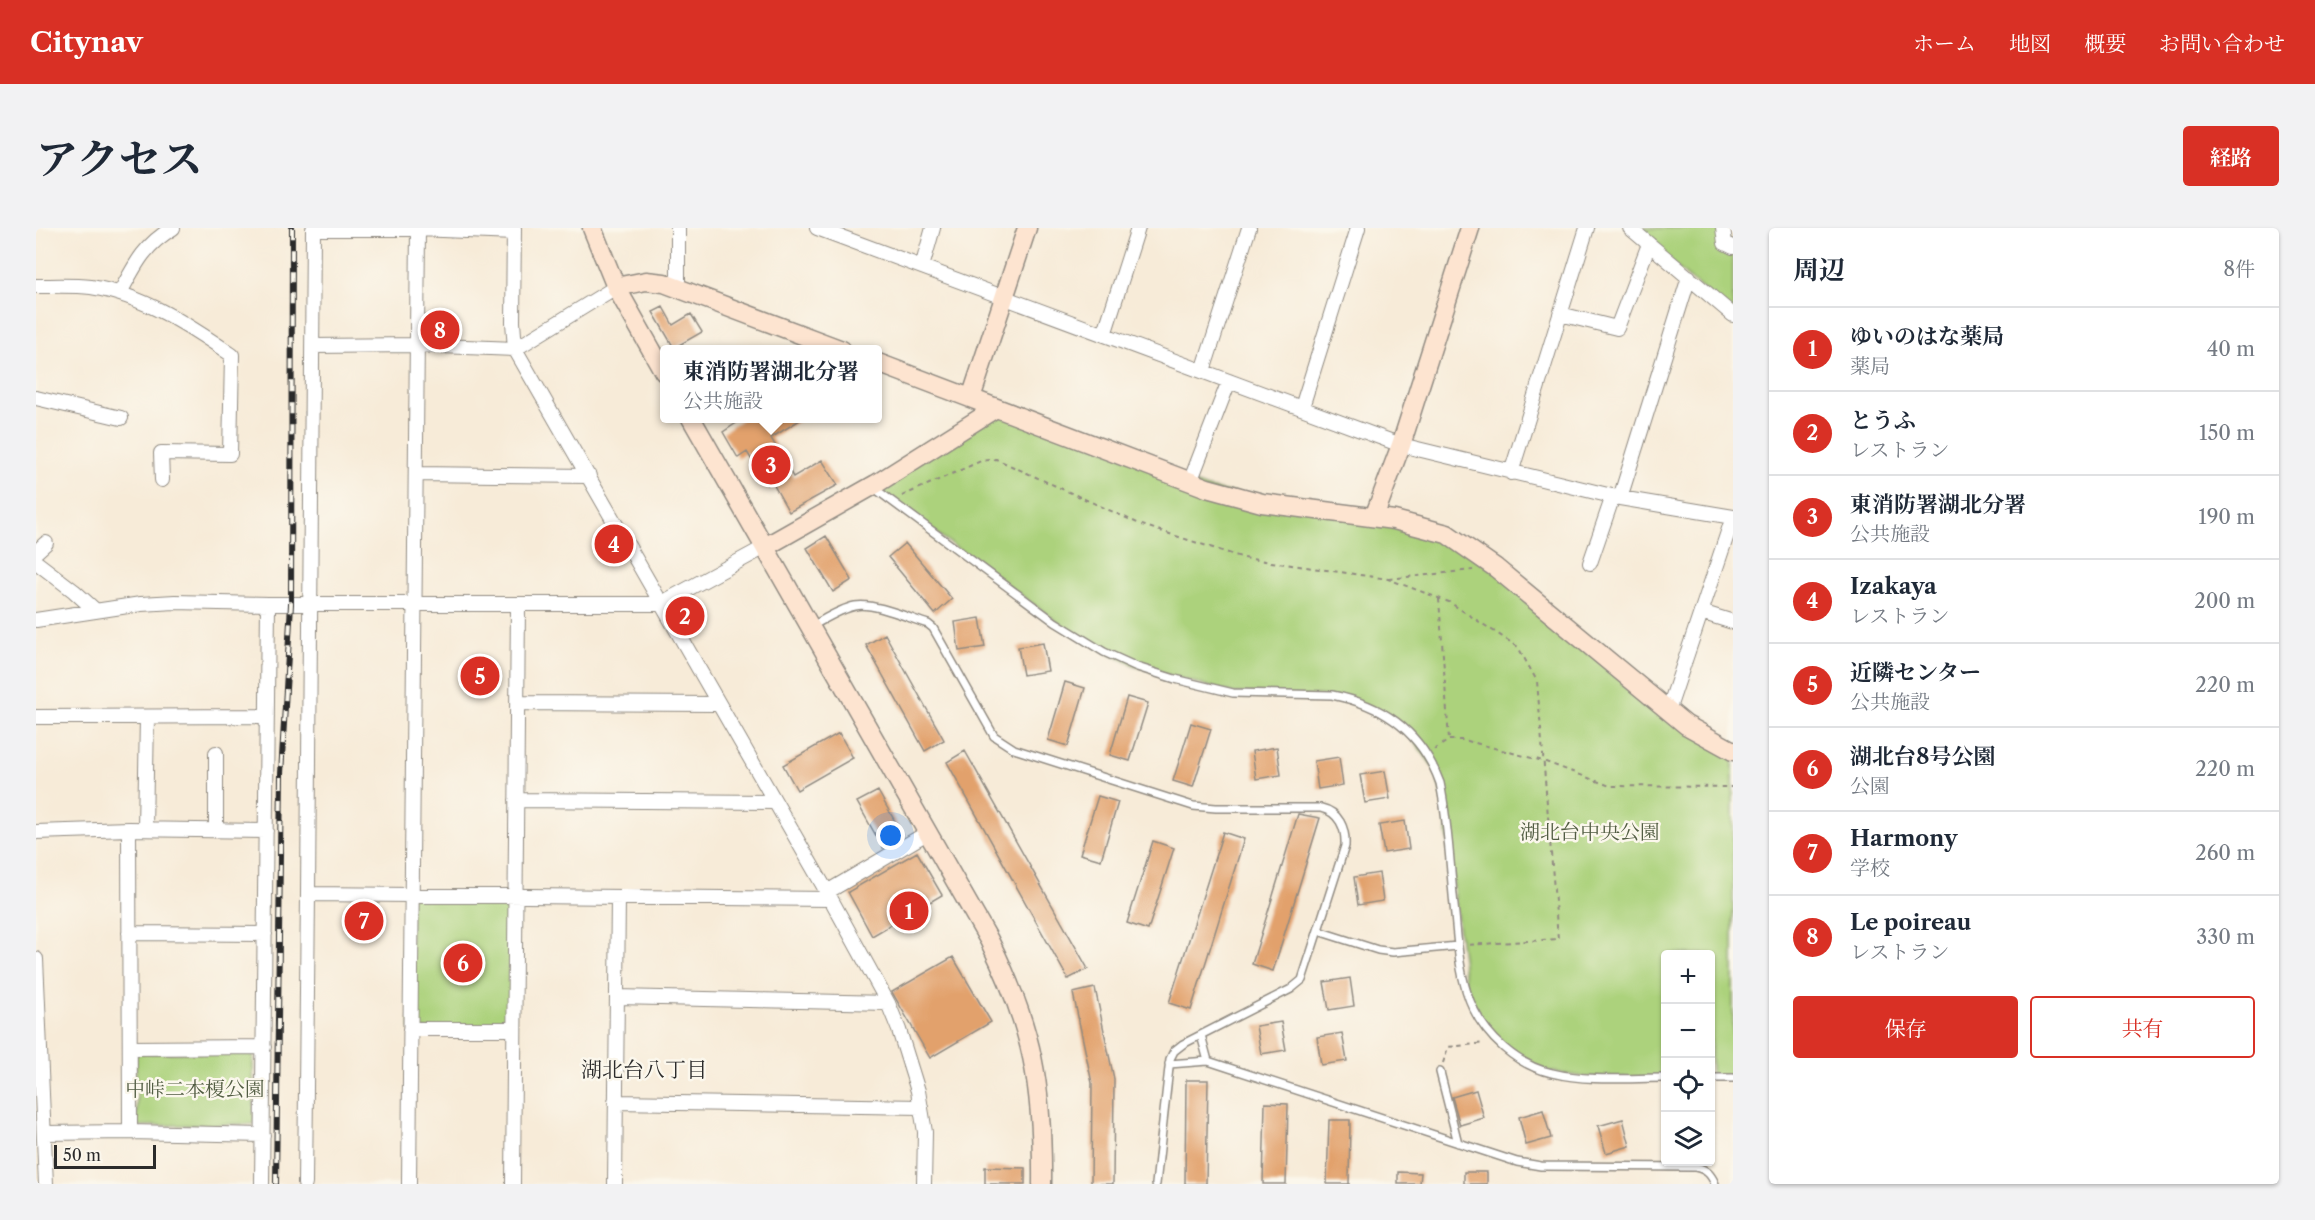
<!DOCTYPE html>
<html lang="ja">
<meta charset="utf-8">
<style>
body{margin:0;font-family:"Libre Caslon Text","Noto Serif JP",serif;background:#f2f2f3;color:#1f2937}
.controls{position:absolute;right:18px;bottom:18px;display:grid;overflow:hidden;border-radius:6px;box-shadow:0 2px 4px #0004}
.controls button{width:54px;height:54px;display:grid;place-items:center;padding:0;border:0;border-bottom:2px solid #e0e1e3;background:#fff;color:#1f2937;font:30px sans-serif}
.scale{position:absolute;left:18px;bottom:15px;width:102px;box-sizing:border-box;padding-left:6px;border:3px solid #2b2b2b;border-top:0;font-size:16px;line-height:21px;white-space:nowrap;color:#2b2b2b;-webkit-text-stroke:4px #fbf7ec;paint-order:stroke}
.you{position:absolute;left:855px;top:608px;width:21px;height:21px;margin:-15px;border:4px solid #fff;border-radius:50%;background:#1a73e8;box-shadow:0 0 0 9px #1a73e833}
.badge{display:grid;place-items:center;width:39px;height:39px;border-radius:50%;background:#d93025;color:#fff;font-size:20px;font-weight:700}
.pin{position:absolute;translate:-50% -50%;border:3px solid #fff;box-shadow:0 2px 6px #0006}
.popup{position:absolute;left:624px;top:117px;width:222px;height:78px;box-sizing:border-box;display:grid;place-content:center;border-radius:6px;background:#fff;filter:drop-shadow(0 2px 4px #0005);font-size:20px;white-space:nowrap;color:#747a83}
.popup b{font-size:22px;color:#1f2937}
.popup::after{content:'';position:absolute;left:50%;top:100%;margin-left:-12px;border:12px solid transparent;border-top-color:#fff}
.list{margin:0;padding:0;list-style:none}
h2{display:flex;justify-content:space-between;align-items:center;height:78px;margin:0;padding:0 24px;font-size:26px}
h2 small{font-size:20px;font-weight:400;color:#747a83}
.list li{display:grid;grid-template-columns:39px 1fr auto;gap:18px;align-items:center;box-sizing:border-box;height:84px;padding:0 24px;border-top:2px solid #e0e1e3}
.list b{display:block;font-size:22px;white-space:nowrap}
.list p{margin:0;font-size:20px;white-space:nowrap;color:#747a83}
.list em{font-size:20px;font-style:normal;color:#747a83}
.actions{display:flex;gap:12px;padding:18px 24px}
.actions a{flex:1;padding:14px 0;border:2px solid #d93025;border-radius:6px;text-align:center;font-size:21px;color:#d93025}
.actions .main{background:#d93025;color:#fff}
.icon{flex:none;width:33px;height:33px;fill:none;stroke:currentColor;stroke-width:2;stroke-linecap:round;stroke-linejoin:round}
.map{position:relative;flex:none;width:1697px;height:956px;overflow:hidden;border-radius:6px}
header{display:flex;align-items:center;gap:36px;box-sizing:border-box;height:84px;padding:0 30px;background:#d93025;color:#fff}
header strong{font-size:28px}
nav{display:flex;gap:33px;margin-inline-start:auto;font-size:21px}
.intro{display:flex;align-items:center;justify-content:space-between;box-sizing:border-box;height:144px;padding:0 36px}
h1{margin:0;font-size:42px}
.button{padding:15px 27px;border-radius:6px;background:#d93025;color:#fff;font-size:21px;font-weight:700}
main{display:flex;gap:36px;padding:0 36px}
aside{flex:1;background:#fff;border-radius:6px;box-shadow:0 2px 4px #0004}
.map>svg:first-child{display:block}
</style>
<header>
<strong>Citynav</strong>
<nav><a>ホーム</a><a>地図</a><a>概要</a><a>お問い合わせ</a></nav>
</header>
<div class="intro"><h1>アクセス</h1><a class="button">経路</a></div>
<main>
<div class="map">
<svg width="1697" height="956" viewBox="0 0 1697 956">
<rect width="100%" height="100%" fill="#fbf7ec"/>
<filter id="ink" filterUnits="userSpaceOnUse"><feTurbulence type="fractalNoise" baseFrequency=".0167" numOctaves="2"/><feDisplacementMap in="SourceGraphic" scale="12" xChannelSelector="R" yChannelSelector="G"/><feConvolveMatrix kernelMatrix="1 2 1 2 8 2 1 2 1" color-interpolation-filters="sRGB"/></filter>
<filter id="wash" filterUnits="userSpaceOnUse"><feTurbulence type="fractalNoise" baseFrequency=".008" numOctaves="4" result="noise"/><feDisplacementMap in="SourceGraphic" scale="24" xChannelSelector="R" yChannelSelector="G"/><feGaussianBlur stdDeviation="1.35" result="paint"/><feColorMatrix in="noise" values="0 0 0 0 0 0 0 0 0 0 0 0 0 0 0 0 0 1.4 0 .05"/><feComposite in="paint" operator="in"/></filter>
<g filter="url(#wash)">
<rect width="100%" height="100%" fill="#f7ebd8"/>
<path fill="#acd27c" stroke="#6c7e54" stroke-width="1.5" d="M1594,0H1687L1697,19V87Z
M960,180L1171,260L1411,306L1697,523V850H1675L1674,726H1630L1629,850L1547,849L1499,841L1460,813L1430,763L1407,570L1398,540L1368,499L1309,470L1197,465L1102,439L1045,411L836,258Z
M375,667L479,669L478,801H374Z
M217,824L218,896L101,898L100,825Z"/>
<g id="blocks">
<path fill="#e2a16c" d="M627,79L637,97L655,86L666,104L638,120L617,84Z
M708,190H767L735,210L757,249L786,232L802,257L753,284L736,254L731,257L711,224L702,230L687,204Z
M790,308L816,352L797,364L771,320Z
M869,315L916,371L899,386L852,329Z
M944,390L949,419L923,423L919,394Z
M849,406L908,512L889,523L830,417Z
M1007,415L1012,443L987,447L982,419Z
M1029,454L1049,460L1032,518L1012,512Z
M1091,469L1112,475L1094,533L1074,527Z
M1155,495L1175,501L1157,559L1137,553Z
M803,505L817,530L761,562L747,537Z
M1241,519L1245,547L1220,551L1216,523Z
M929,523L1052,741L1032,751L911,534Z
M1303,529L1307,557L1282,561L1278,533Z
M1349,543L1354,571L1329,575L1324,547Z
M842,563L867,608L847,620L821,574Z
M1062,568L1082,574L1065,632L1044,626Z
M1262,586L1284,590L1237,743L1216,736Z
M1369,593L1373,621L1348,625L1343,597Z
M1187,604L1208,611L1155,782L1133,775Z
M1117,613L1138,620L1112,702L1091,695Z
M881,624L906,667L836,708L812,664Z
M1343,645L1347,673L1322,677L1318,649Z
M917,729L955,794L894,830L856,764Z
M1314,750L1318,778L1293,782L1288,754Z
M1059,760L1078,851L1077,956H1055L1056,855L1037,765Z
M1245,794L1250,822L1225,826L1220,798Z
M1306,805L1311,833L1285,837L1281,809Z
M1150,852H1172L1170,956H1149Z
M1440,862L1448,890L1424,897L1416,869Z
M1229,875L1252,876L1250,956H1227Z
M1507,882L1515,910L1490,917L1483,889Z
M1587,891L1594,918L1570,925L1562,898Z
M1293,892H1314L1313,956H1291Z
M949,939L989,940V956H949Z
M1362,944L1385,945L1384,956H1362Z
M1428,944H1451V956H1428Z"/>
</g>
</g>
<g filter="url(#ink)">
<use href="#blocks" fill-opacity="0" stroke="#918b82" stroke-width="1.5"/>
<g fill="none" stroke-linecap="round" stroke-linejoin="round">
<g stroke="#918b82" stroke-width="10">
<path id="lane" d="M838,260L1019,394L1068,424L1101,439L1139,451L1197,465L1296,467C1348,477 1386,505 1404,555C1413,598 1414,643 1419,687C1424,739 1425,783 1468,820C1482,832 1497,841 1516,845C1552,854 1592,850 1630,850
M776,398C789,391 804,381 819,378C837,374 873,390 892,396L897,400L958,508L978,521L1157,578L1180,580H1285C1303,584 1310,600 1309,618L1266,752L1255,761L1147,816L1138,823L1134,831L1120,956
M1282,703L1342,722L1357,724L1422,718
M1165,807L1172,833
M1133,836L1172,833L1481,934L1505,938L1659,939C1670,941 1675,946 1679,956
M1404,844L1422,915
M1674,850H1697"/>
</g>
<g stroke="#918b82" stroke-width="16">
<path id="street" d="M478,0L477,94L479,121L791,664L852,775L863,802L882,863L889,904L888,956
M642,0V59
M781,0L1365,217L1584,270L1697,289
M1594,0L1697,87
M1687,0L1689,15L1697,19
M478,5L382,1H277L272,666L794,671
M886,39L897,0
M0,58C18,58 38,57 55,59C107,67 154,98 196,127L194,226L125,225L126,252
M84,65C99,37 108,17 137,0
M1524,86L1581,100L1613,16
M1068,107L1102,0
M276,118L380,117L479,121L580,59
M1167,143L1213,0
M0,170L85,190
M1266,179L1322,0
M1475,245L1551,0
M380,246L553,248
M1154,254L1193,153
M1584,270L1653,49
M0,324L10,315
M0,334L38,363L60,383
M1554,335L1577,268
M1665,384L1697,394
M0,392L105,376L139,374L232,376H624L729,319
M482,475L682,476
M1632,483L1697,289
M0,489L231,488
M180,525V602
M480,572L738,574
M93,601L94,904
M109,601L111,489
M0,604L93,601L230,603
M791,664L891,605
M93,705L229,706
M0,731L10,956
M581,769L852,775
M374,801H478
M94,820L228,819
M579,874L885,879
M8,905L94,904L227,907
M226,956L232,376
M269,956L272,666
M373,956L382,0
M477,956L482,376
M579,956L582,669"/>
</g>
<g stroke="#918b82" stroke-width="21">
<path id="secondary" d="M556,0L580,59L628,144
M580,59L610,53L628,55L806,122
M842,135L1171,260L1226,275L1358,292L1411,306L1460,340L1650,497L1697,523
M935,170L991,0
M655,190L953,712C997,800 1007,859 1006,956
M1338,289L1365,217L1434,0
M729,319L840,256L960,180"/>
</g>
<path stroke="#918b82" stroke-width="2" stroke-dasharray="4.5 4.5" stroke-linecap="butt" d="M866,268L945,233L960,231L1106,297L1208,330L1352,351L1413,374L1482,419L1501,453L1522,711L1431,717
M1353,351L1437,342
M1403,371L1413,512
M1398,522L1413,512H1428L1507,533L1574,558L1697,559
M1407,835L1412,819L1449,815"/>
<use href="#lane" stroke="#fff" stroke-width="7"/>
<use href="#street" stroke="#fff" stroke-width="14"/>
<use href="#secondary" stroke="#fde4d0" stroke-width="18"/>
<g stroke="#2b2b2b" stroke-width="6">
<path id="rail" d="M240,956L245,546L255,376L256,0"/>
</g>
<use href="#rail" stroke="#fbf7ec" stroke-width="4" stroke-dasharray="11" stroke-linecap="butt"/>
</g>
</g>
<g text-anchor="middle" stroke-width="5" stroke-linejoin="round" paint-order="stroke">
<g font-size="20" fill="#525d43" stroke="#fbf7ec">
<text x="1554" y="611">湖北台中央公園</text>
<text x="159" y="868">中峠二本榎公園</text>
</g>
<g font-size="21" fill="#2b2b2b" stroke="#fbf7ec">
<text x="608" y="849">湖北台八丁目</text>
</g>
</g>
</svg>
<div class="controls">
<button>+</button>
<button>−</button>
<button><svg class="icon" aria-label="locate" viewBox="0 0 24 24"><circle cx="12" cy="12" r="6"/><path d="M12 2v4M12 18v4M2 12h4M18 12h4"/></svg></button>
<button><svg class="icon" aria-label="layers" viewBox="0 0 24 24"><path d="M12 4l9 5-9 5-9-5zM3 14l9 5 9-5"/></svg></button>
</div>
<div class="scale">50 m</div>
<div class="you"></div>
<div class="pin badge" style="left:873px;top:683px">1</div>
<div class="pin badge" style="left:649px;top:388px">2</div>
<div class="pin badge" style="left:735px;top:237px">3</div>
<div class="popup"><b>東消防署湖北分署</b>公共施設</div>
<div class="pin badge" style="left:578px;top:316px">4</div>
<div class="pin badge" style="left:444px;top:448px">5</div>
<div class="pin badge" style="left:427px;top:735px">6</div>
<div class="pin badge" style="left:328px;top:693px">7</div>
<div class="pin badge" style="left:404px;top:102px">8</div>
</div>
<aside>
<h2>周辺<small>8件</small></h2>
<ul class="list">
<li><span class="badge">1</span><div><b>ゆいのはな薬局</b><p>薬局</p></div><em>40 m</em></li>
<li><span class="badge">2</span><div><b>とうふ</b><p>レストラン</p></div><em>150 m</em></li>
<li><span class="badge">3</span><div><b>東消防署湖北分署</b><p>公共施設</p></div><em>190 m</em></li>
<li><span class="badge">4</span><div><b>Izakaya</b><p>レストラン</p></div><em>200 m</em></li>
<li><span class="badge">5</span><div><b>近隣センター</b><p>公共施設</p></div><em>220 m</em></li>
<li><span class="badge">6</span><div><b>湖北台8号公園</b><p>公園</p></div><em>220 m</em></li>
<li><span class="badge">7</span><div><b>Harmony</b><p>学校</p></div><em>260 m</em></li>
<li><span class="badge">8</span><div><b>Le poireau</b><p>レストラン</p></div><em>330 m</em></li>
</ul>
<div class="actions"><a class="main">保存</a><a>共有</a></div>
</aside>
</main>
